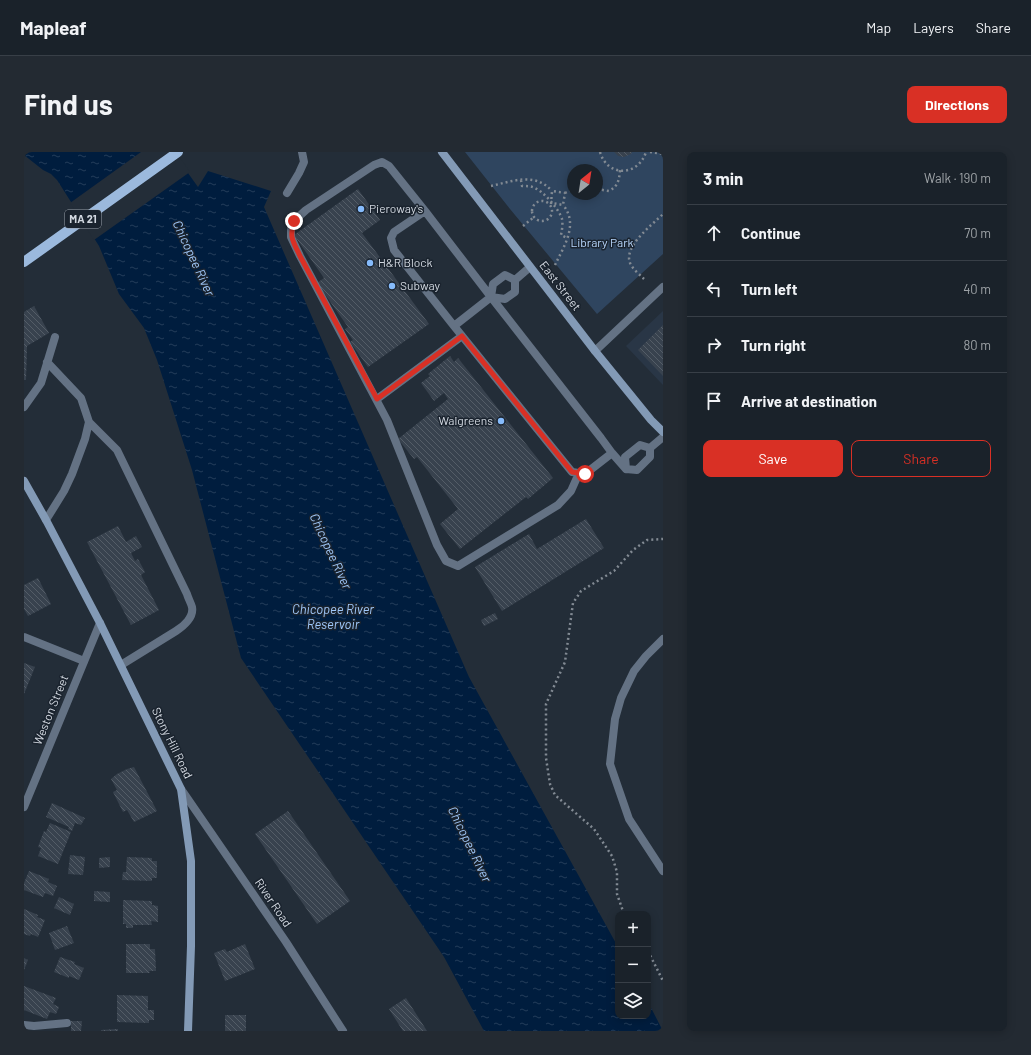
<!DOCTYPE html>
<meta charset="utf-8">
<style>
body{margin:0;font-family:Barlow,sans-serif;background:#232a32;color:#f1f3f6}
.controls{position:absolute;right:12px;bottom:12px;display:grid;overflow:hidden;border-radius:8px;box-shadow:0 2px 10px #0003}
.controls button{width:36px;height:36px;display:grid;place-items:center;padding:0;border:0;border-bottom:1px solid #383f47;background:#1a222a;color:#f1f3f6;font:20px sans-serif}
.compass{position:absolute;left:543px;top:12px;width:36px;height:36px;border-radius:50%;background:#1a222a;box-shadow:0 2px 10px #0003;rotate:30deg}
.stop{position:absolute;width:12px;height:12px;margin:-9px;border:3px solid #d93025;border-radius:50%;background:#fff}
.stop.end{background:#d93025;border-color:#fff;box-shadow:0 1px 4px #0008}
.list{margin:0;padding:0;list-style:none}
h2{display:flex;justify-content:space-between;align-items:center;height:52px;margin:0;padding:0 16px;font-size:17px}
h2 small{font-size:13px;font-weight:400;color:#9fa4a8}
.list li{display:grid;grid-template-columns:26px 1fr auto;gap:12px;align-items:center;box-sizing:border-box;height:56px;padding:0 16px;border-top:1px solid #383f47}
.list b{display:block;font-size:15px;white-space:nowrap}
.list em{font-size:13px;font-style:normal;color:#9fa4a8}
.actions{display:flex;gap:8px;padding:12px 16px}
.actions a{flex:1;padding:9px 0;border:1px solid #d93025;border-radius:8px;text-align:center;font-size:14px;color:#d93025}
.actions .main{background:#d93025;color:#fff}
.icon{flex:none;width:22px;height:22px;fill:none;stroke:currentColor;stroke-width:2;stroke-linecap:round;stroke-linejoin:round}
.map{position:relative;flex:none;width:639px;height:879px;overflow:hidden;border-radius:8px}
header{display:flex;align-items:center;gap:24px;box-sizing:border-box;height:56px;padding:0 20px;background:#1a222a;border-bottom:1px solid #383f47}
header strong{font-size:19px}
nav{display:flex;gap:22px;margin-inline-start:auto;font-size:14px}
.intro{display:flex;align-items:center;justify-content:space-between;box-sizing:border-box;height:96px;padding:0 24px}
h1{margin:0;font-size:28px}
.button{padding:10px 18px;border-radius:8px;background:#d93025;color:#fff;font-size:14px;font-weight:700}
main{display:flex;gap:24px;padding:0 24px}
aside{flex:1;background:#1a222a;border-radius:8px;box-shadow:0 2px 10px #0003}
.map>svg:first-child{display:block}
</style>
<header>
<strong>Mapleaf</strong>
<nav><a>Map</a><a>Layers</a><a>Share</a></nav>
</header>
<div class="intro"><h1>Find us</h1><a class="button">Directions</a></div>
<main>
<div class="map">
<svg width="639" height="879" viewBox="0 0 639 879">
<defs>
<pattern id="water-ripples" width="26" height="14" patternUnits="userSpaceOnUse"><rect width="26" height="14" fill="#001d3e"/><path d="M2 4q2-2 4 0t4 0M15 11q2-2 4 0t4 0" fill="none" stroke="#243d5a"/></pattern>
<pattern id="building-back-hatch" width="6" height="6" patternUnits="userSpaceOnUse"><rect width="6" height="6" fill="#38424e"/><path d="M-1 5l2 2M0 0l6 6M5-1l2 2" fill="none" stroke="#545d67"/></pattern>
</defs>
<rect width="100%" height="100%" fill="#232d38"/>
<path fill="#293646" d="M639,159V233L602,194Z"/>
<path fill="#2f455f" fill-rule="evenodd" d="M441,0H639V102L573,162L486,57ZM549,18H573V42H549Z"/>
<path fill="url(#water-ripples)" d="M0,0H149L174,35L184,19L247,39L240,55L445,525L594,795V864H624V850L639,879H460L420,805L217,506L168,318L133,208L120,176L95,142L75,94L33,28L27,22L19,18L0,3Z"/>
<path fill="#232d38" d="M117,0H152L166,20L70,88L46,51Z"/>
<path fill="url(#building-back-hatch)" d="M590,0H608L607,2L600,5L594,4Z
M334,37L356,68L338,81L405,172L344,215L326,190L329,188L321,177L324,175L293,131L300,126L270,83Z
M10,154L25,181L3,194L2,228H0V160Z
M639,173V224L614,198Z
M426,204L430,210L434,206L529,326L504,347L502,345L436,397L416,372L434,357L393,305L390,307L374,287L424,247L420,241L410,249L397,231L406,224L404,222Z
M562,367L580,396L478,459L451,415L505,382L513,397Z
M94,374L102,390L112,384L118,395L107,401L111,409L114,407L121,420L117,423L135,458L107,473L63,390Z
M14,426L27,452L4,464L0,457V433Z
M471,461L474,467L460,474L457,468Z
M0,511L11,515L0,542Z
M110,615L133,659L110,670L103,658L99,660L89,640L93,638L87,627L93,622L103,617Z
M28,651L61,666L57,673L51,671L48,679L44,677L45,675L22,665Z
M264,659L326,749L293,772L231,682Z
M26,671L47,680L34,712L14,704L17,696L14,695L20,679L22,680Z
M46,703L61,705L59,723L44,722Z
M86,705V715L75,716V706Z
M103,705L128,706V709H133V726H128V729L98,728L99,720H102Z
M5,719L25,727L24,730L33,734L29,744L21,741L19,745L0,738V731Z
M70,739L86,740V750L70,749Z
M35,745L50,752L46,763L30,756Z
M99,748L128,749V753L134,754V770L127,769L128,773H109V776H102V772H99Z
M0,757L14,763L13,765L21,768L14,785L7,782L6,784L0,782Z
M43,774L50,791L31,798L25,781Z
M102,792H126V797H131L132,819H125L126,821H102Z
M221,792L231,817L201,829L190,801L201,797L203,800Z
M36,805L51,810L50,812L60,816L55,828L45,824V826L30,820Z
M0,806L4,808L0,818Z
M0,834L32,846L29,852L35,855L32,862L26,860L23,867L0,858Z
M93,843L124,844V858H130V868H125V871L93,870Z
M382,846L403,879H379L365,857Z
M201,863H222V879H201Z
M47,869H58L57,879H47Z
M94,877V879H77V878Z"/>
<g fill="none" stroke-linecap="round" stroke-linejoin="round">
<path stroke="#828a93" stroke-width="2.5" stroke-dasharray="2 3" stroke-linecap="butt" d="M576,0C583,25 614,25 622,0
M626,0L639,2
M497,28L498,34C503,34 507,34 511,36C520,40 535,57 538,67C539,72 538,78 537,83L543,86
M467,34C489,29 511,20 528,39
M573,37L585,39C594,34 595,29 596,18
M541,41L549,37
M508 59a10 10 0 1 1 20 0a10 10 0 1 1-20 0Z
M527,52L528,39L541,41L539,53L528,51
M499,74L510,65
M531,113C540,94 555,72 539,53
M620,127C616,123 610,118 607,113C597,96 628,73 639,62
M600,762L593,742V720L588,704L570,677L531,643L526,632L522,606V552L541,510L549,451L557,439L590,419L609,398L623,388L639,387
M624,799L639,829"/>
<path stroke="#647284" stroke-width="8" d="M263,41L275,21L280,10L278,0
M401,59L365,14L358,10L350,13L282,58L270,69L267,78V85L276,104L363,268L413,393L422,409L434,414L534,353L547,339L555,321
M481,123L491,128V140L481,147L467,145L469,132Z
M491,128L506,115
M430,174L370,98L367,86L370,80L401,59L467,145L577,286L588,301L561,322L548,320L430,174L467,145
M353,247L438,184
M0,255L17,231L31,185
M65,270L93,298L163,442C164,446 167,451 168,455C170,465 160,474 152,479L97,513
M616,293L626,296V305L613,318L602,317L601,305Z
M626,296L639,285
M588,301L602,317
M22,368L40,339L48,322L61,287L65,270L57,246L23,210
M0,485L60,509
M0,873L10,874L43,871"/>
<path stroke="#647284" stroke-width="8" d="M571,199L639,135
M639,487L622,504L610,519L597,546L591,567L586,612L605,667L639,719
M0,655L76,471"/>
<path stroke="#647284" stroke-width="8" d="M157,637L262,790L319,879"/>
<path stroke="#839ab6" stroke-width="8" d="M418,0L571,199L627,268L639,280
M0,329L22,368L76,471L157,637L167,709V794L164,879"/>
<path stroke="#9bb9dd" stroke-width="10" d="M0,110L154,0"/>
</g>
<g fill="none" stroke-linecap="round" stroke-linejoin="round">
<path stroke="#d93025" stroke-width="5" d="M270,69C265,86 269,89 276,104L353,247L438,184L548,320L561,322"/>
</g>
<g fill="#86bbfb" stroke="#1a232e" stroke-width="1.5">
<circle cx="337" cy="57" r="4"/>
<circle cx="346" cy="111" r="4"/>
<circle cx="368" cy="134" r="4"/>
<circle cx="477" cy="269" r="4"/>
</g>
<g text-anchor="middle" stroke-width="3" stroke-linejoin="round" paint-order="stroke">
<rect fill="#1a232e" stroke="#9ba2ab" stroke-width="1" x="41" y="58" width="36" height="18" rx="3"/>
<g font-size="11" font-weight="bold" fill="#d2d8e0">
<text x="59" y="71">MA 21</text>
</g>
<g font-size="12" fill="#d2d8e0" stroke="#1a232e" text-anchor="start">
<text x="345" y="61">Pieroway's</text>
<text x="354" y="115">H&amp;R Block</text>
<text x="376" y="138">Subway</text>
<text x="469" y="273" text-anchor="end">Walgreens</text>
</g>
<g font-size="12" fill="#b9d7fd" stroke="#1a232e">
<text x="578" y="95">Library Park</text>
</g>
<g font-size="12" fill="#d2d8e0" stroke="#1a232e">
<text transform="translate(536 134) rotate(52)" y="4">East Street</text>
<text transform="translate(27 558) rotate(-68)" y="4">Weston Street</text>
<text transform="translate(148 591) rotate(64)" y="4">Stony Hill Road</text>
<text transform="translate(249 751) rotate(56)" y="4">River Road</text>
</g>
<g font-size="13" font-style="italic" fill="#9fc7f9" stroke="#1a232e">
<text transform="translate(170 106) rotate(65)" y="5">Chicopee River</text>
<text transform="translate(307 399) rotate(65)" y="5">Chicopee River</text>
<text x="309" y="462">Chicopee River<tspan x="309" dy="15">Reservoir</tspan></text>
<text transform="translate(446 692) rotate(64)" y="5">Chicopee River</text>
</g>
</g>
</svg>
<div class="controls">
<button>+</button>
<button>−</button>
<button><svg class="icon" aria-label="layers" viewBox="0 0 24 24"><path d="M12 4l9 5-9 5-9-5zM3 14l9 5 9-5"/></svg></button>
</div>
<svg class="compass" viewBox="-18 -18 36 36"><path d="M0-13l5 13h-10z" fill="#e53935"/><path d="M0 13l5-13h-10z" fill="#9fa4a8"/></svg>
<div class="stop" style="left:561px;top:322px"></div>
<div class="stop end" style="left:270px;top:69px"></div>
</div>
<aside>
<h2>3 min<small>Walk · 190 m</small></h2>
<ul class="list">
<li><svg class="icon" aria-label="ahead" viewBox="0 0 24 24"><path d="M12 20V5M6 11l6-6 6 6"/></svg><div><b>Continue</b></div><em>70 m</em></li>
<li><svg class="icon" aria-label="left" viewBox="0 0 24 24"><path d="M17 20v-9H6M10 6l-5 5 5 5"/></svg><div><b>Turn left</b></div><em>40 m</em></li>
<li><svg class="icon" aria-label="right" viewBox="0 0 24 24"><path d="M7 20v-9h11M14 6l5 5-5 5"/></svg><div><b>Turn right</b></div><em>80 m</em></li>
<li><svg class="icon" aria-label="arrive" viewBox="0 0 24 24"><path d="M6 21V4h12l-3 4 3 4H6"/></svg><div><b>Arrive at destination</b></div></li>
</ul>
<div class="actions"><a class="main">Save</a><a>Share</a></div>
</aside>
</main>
